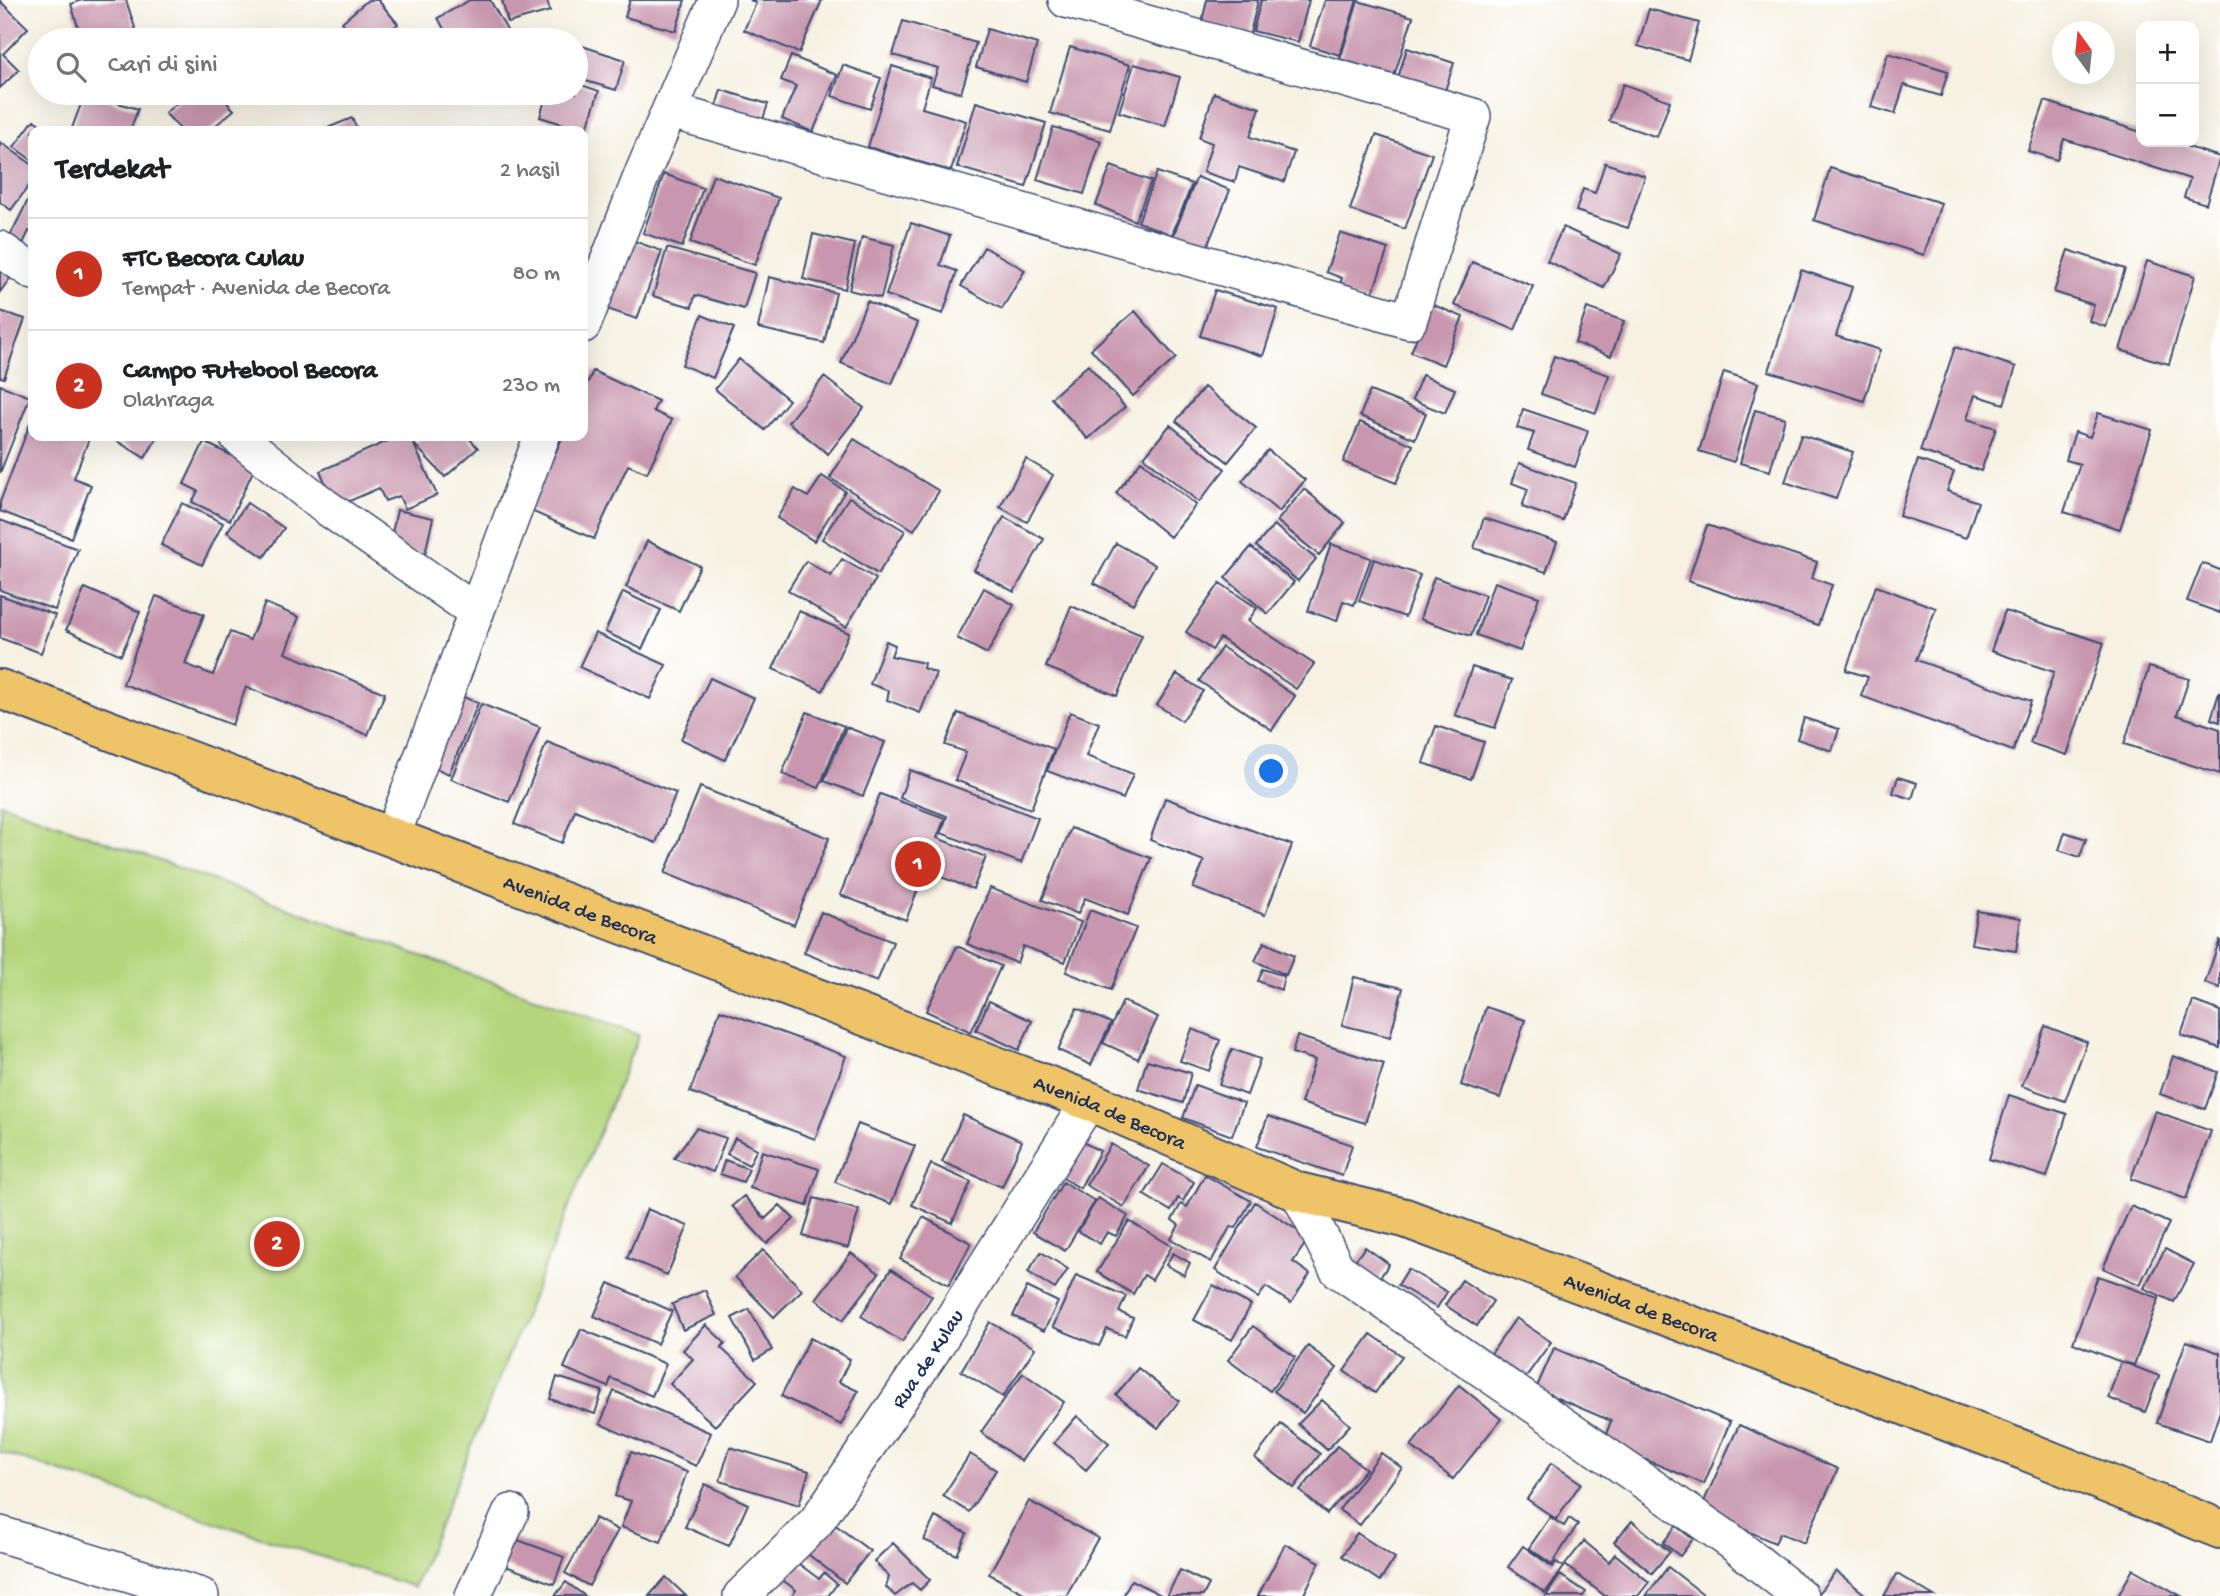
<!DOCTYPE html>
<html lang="id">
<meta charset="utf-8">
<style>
body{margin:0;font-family:"Gochi Hand",sans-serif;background:#f2f2f2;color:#202124}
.controls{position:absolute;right:21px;top:21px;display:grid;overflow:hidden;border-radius:14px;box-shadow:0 7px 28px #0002}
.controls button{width:63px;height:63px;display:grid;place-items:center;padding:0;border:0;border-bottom:2px solid #e0e0e0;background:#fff;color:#202124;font:35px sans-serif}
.compass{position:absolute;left:2052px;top:21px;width:63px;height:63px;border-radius:50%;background:#fff;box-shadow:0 7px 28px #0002;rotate:345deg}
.you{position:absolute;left:1272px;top:772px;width:24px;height:24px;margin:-18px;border:5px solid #fff;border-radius:50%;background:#1a73e8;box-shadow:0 0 0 10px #1a73e833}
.badge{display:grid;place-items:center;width:46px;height:46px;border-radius:50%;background:#c8321e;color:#fff;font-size:23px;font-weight:700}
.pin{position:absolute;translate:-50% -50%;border:4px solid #fff;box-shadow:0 2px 7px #0006}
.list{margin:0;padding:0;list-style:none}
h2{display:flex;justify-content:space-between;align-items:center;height:91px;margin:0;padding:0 28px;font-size:30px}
h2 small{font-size:23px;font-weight:400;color:#757577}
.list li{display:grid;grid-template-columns:46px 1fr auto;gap:21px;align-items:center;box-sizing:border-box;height:112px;padding:0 28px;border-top:2px solid #e0e0e0}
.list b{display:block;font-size:26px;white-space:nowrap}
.list p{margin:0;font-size:23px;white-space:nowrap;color:#757577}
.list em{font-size:23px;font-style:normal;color:#757577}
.icon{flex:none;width:38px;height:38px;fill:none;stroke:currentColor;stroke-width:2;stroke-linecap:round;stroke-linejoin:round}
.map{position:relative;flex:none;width:2220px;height:1596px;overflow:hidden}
.search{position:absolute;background:#fff;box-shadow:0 7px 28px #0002;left:28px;top:28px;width:560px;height:77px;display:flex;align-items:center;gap:18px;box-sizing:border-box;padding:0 24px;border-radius:38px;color:#757577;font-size:26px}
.panel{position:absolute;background:#fff;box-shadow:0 7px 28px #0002;left:28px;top:126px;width:560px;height:315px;border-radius:14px}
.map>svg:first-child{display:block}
</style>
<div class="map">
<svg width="2220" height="1596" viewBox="0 0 2220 1596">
<rect width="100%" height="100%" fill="#fff"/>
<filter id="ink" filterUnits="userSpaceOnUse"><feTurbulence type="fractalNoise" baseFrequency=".0143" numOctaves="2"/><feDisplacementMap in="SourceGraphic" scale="14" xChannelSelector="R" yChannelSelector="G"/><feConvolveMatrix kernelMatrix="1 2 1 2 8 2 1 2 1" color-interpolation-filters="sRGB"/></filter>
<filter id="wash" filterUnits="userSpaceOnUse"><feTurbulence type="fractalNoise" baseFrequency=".00686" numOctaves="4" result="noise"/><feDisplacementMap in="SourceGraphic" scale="28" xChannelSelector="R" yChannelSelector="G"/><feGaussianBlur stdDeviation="1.57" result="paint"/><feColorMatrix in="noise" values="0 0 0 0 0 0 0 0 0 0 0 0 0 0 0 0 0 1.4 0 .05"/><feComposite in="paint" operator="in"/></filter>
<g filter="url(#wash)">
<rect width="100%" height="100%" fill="#f6f1e2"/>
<path fill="#b5d57c" stroke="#68826d" stroke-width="2" d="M0,803L639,1035L414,1587L0,1452Z"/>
<g id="blocks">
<path fill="#c896ae" d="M82,0H126L139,40H82L71,4Z
M368,0H378L398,24L379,40H357L342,22Z
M470,0H490L512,39L450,40L438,18Z
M502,0H547L550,11L508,23Z
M630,0H685L676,31L625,17Z
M750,0H822L799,53L744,30L756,3Z
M1207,0H1258L1250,34L1202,22Z
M1261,0H1309L1298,42L1253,31Z
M1325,0H1357L1340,55L1310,46Z
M0,1L28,28L3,54L19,70L0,88Z
M1358,1L1413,17L1394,76L1340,59Z
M1649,9L1699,23L1688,60L1638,46Z
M903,21L976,43L961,93L932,85L938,68L893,55Z
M987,29L1037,44L1026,82L976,67Z
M576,44L625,60L616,90L576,78Z
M1070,47L1130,65L1110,130L1050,113Z
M1407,48L1454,63L1441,103L1395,88Z
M1888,53L1948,71L1941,96L1904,85L1895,114L1871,107Z
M791,56L837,75L813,132L782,119L796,86L781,80Z
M1134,64L1180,77L1165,126L1119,112Z
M843,65L881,78L870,109L832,96Z
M892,66L931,78L922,108L966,121L951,171L868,147Z
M576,83L599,91L586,131L540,117L547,93H576Z
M1623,84L1670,101L1657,137L1609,121Z
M721,90L768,104L758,134L712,120Z
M85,93L138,109L130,131H71Z
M189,93H218L234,110L209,131H182L165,113Z
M1214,93L1260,108L1250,137L1294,152L1284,182L1239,167L1235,182L1203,172L1212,143L1199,138Z
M2045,101L2141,132V142H2172L2220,157L2206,204L2184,197L2190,179L2064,139L2057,160L2028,151Z
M976,102L1046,123L1026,187L957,167Z
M352,118L358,131H320Z
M34,120L49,131H33V161L14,147Z
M1053,127L1101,141L1084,194L1037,180Z
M1376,135L1432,154L1405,229L1350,210Z
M0,142L33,165V180L11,210L0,202Z
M1605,163L1645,176L1628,228L1576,211L1583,189L1595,193Z
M1111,166L1151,181L1135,221L1096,205Z
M1830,168L1941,203L1924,255L1814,220Z
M1157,172L1192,184L1172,235L1138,222Z
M664,174L703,188L682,247L643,233Z
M713,175L779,198L755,265L690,243Z
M1197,177L1230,190L1205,252L1172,239Z
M31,194L33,195V233L29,231L20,250L6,244Z
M911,223L950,236L940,265L957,271L943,314L886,295Z
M1563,227L1621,254L1604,288L1547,261Z
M1340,233L1388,249L1369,303L1337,292L1342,278L1326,272Z
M813,234L855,244L845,289L803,279Z
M620,236L662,251L637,319L595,305Z
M862,237L894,245L881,298L849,290Z
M984,247L1025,270L1002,309L961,286Z
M667,248L755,273L744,309L695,295L692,307L653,296Z
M2068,250L2125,269L2106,327L2089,321L2094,305L2054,292Z
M0,252L19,266L0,292Z
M2147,261L2195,276L2169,364L2120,350Z
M1472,262L1533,286L1515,330L1454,305Z
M1801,270L1852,287L1836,336L1880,350L1864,401L1769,371Z
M769,277L836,293L824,343L758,328Z
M1215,290L1278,309L1263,356L1200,336Z
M867,301L918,323L892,384L841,363Z
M1431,304L1463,317L1443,365L1411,352Z
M1587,308L1624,321L1611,356L1575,343Z
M0,311L25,319L4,378L0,377Z
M1135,311L1176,358L1133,396L1091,349Z
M702,315L734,328L713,378L682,365Z
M1955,347L2016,367L2004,404L1975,395L1967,419L1996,428L1981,471L1920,451Z
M1554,356L1609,375L1596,413L1541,394Z
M739,359L789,400L765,430L715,389Z
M1088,365L1125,407L1088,439L1051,398Z
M593,371L658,401L653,411L672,420L647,473L628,465L594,539L529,510L563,436H583V379L588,382Z
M1724,372L1758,383L1734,462L1699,451Z
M1422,375L1455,389L1445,413L1412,400Z
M824,377L864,408L828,454L788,422Z
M0,385L30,397L0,473Z
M1204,387L1256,428L1228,462L1176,421Z
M1370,391L1426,413L1415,439L1360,416Z
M1523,409L1588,431L1575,467L1528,450L1534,433L1517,428Z
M1755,410L1785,418L1770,471L1740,463Z
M2098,413L2152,430L2120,529L2064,512L2080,464L2066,460L2075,432L2090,437Z
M33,416V436H90L74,478L91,485L71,538L0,511V502Z
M1360,422L1413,445L1396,483L1343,462Z
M1170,425L1225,469L1199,502L1144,457Z
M1801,435L1853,452L1836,499L1785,482Z
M114,436H158L145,458L112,438Z
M399,436H410L437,495L405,509L399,496L385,501L379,488L336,507L320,471Z
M423,436H467L478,448L445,477L414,444Z
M854,439L939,491L914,530L830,478Z
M204,442L255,467L230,520L192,502L198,491L184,484Z
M1268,450L1305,480L1279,512L1242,481Z
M1026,459L1053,475L1027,522L1000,507Z
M1918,460L1954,472L1947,491L1978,502L1966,538L1899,516Z
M1141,461L1196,505L1170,537L1116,493Z
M1519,463L1576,483L1563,521L1522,507L1528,489L1512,483Z
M822,476L845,491L814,541L777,518L795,489L808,497Z
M1304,489L1345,523L1319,555L1277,521Z
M849,497L905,531L878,574L822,539Z
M182,503L223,523L202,565L161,545Z
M247,503L284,528L264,557L227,532Z
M397,510L433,518L425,554L389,547Z
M1004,517L1044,539L1014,592L974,570Z
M1484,518L1557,542L1546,572L1474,548Z
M0,520L78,549L55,610L0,590Z
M1274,525L1316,559L1298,581L1256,546Z
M1707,525L1817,562L1812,578L1832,585L1818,625L1688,581Z
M647,541L700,566L679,611L626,587Z
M1116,543L1155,565L1133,604L1094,583Z
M1331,544L1371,558L1354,605L1343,601L1337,621L1308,611Z
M1251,547L1294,582L1268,614L1225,578Z
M842,559L876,579L846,627L788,590L806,561L831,576Z
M1374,559L1420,575L1405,617L1359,601Z
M2202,563L2220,570V613L2187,601Z
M1434,577L1485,595L1471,636L1420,619Z
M1494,582L1539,597L1520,651L1476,635Z
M1220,583L1257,608L1248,621L1314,664L1296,689L1220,638L1212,650L1186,632Z
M1876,586L1936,608L1916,660L2031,701L2013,751L1861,696L1868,677L1846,670Z
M85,588L140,612L121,655L66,630Z
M984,588L1014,605L987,654L957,638Z
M623,592L661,610L642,649L605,632Z
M0,595L55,615L41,653L0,638Z
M156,596L204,614L185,664L213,675L230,632L250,640L265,603L299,617L285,653L385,693L368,735L246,687L232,725L123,684Z
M1071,606L1142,635L1117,696L1046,667Z
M799,611L849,633L823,691L773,669Z
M2005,611L2104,643L2067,755L2030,743L2054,672L1991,651Z
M595,633L666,665L650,699L579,667Z
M886,641L895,645L891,656L924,663L923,668L936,673L920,713L887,700L889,691L870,684Z
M1222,647L1295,696L1272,730L1199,681Z
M1472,667L1512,680L1495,728L1455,715Z
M2149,667L2189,679L2177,715L2220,729V774L2124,744Z
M1177,674L1203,691L1182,721L1157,705Z
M710,678L754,698L725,760L681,739Z
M449,691L478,703L449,774L421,762Z
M2219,693H2220V722L2211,719Z
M481,704L540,727L509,802L451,779Z
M807,712L844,726L819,788L782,774Z
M1070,712L1099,723L1086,756L1133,774L1123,799L1047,771Z
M958,713L1054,749L1031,809L955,780L966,752L945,745Z
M1804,718L1839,729L1832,751L1797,739Z
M1436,726L1484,742L1471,779L1423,763Z
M846,727L885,742L863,796L824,781Z
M547,742L676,793L656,843L575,810L562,843L514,824Z
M910,770L1038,818L1021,863L941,833L947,816L900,798Z
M1898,777L1917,783L1912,799L1893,793Z
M700,787L829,838L794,925L665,873Z
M880,794L945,818L937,838L986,857L973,889L925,871L906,920L840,895Z
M1165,798L1292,845L1265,915L1193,888L1204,861L1150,840Z
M1071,828L1151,858L1128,915L1085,898L1078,914L1042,900Z
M2065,832L2086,839L2080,857L2059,850Z
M990,888L1081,922L1065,962L1023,946L1017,963L967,944Z
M1090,910L1136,928L1111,990L1066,972Z
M1977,911L2021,918L2016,951L1971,944Z
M821,912L893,942L877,982L804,953Z
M2220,939V988L2205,983Z
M1264,942L1294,956L1286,975L1255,961Z
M957,946L1001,966L971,1032L926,1011Z
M1263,969L1284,976L1281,990L1258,981Z
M1354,977L1403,988L1390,1037L1342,1025Z
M989,1001L1032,1021L1019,1050L976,1030Z
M1123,1001L1158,1017L1138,1059L1103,1043Z
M2193,1001L2220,1011V1048L2181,1035Z
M1486,1007L1525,1020L1500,1098L1461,1085Z
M1077,1008L1111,1023L1091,1065L1058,1050Z
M720,1010L846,1056L815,1139L690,1092Z
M2045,1026L2087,1042L2065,1101L2022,1086Z
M1192,1029L1220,1040L1209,1071L1180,1061Z
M1297,1036L1384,1064L1365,1123L1301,1103L1315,1060L1292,1053Z
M1232,1049L1260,1059L1247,1095L1219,1085Z
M2173,1056L2218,1072L2205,1109L2160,1094Z
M1147,1060L1191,1073L1183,1103L1138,1089Z
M1195,1085L1244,1103L1232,1136L1183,1118Z
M2009,1095L2067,1114L2047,1177L1989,1159Z
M2155,1111L2211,1131L2186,1199L2131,1179Z
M963,1115L1022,1141L1002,1187L942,1162Z
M1268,1116L1352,1145L1342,1176L1257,1147Z
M858,1124L915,1146L891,1204L835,1182Z
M696,1128L726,1138L713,1172L674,1158Z
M735,1138L757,1149L749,1165L727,1154Z
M1081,1141L1100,1151L1080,1188L1061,1177Z
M1111,1144L1149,1166L1124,1207L1086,1185Z
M762,1151L819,1169L807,1206L750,1188Z
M725,1160L749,1169L743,1182L720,1174Z
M931,1164L971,1182L952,1223L912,1205Z
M1163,1164L1194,1182L1183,1201L1178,1198L1171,1211L1144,1195Z
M1205,1175L1251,1201L1236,1228L1230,1227L1211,1262L1171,1239L1179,1225L1172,1220L1181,1204L1187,1207Z
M1063,1182L1095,1201L1065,1251L1033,1232Z
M744,1196L765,1219L780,1205L794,1219L767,1244L732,1206Z
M814,1198L859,1210L848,1248L803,1236Z
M1098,1198L1128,1216L1116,1236L1107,1232L1100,1244L1078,1231Z
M1255,1202L1309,1238L1293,1262L1310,1274L1291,1303L1266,1287L1258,1298L1215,1270Z
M2131,1206L2169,1223L2140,1285L2103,1268Z
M647,1209L688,1226L667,1275L627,1258Z
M923,1217L971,1243L949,1285L900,1259Z
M1129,1221L1172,1246L1152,1280L1144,1275L1133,1294L1097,1272Z
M1365,1247L1389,1264L1379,1279L1354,1262Z
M2165,1249L2194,1264L2174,1302L2144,1288Z
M763,1250L802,1290L774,1317L735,1277Z
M1041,1252L1068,1269L1055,1289L1028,1272Z
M851,1253L879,1273L843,1320L816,1299Z
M1173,1253L1190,1263L1184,1275L1166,1265Z
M891,1269L932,1296L902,1342L861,1316Z
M1408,1269L1447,1292L1437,1308L1398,1285Z
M1076,1275L1126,1296L1119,1312L1133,1318L1125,1336L1107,1329L1099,1346L1053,1327Z
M2098,1276L2159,1298L2134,1365L2123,1362L2159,1376L2145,1412L2108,1398L2121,1362L2073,1343Z
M1462,1280L1493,1301L1477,1326L1445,1305Z
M609,1283L672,1311L657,1344L594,1316Z
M1213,1285L1251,1305L1232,1340L1194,1320Z
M1027,1287L1058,1302L1044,1331L1013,1316Z
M705,1290L716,1315L683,1330L672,1304Z
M749,1309L772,1350L755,1360L732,1318Z
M1516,1318L1551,1342L1525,1378L1491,1354Z
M990,1322L1035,1348L1003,1397L961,1371Z
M706,1325L725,1343L721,1348L757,1381L715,1426L670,1384L693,1359L683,1350Z
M1253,1326L1295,1357L1270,1391L1228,1360Z
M581,1329L666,1364L652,1396L611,1378L608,1387L564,1368Z
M1371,1334L1402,1356L1375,1393L1344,1371Z
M810,1338L850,1359L839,1382L858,1391L841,1425L781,1396Z
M2186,1341L2220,1353V1411L2210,1441L2157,1423Z
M1308,1346L1337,1368L1303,1413L1274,1391Z
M1554,1348L1730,1422L1704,1484L1603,1442L1611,1421L1536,1389Z
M1138,1368L1179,1401L1158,1428L1116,1395Z
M1023,1373L1064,1402L1021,1461L981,1432Z
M557,1377L602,1391L595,1414L550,1399Z
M1459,1385L1501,1419L1453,1479L1411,1446Z
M614,1391L711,1433L696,1466L600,1424Z
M1322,1400L1350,1425L1327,1450L1298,1424Z
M1077,1416L1109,1443L1086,1470L1054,1443Z
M1281,1424L1320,1454L1294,1488L1255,1458Z
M1739,1425L1838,1469L1804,1543L1780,1533L1775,1543L1700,1510Z
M1337,1446L1366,1469L1327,1514L1300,1491Z
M730,1447L809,1471L799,1505L720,1481Z
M631,1452L687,1472L661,1542L621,1527L631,1501L615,1496Z
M1381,1453L1402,1468L1360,1525L1339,1510Z
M970,1454L996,1470L969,1512L943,1496Z
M1551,1463L1581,1483L1556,1519L1527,1499Z
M705,1484L748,1504L729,1546L685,1527Z
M1029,1501L1098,1538L1066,1596H1029L989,1574Z
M935,1517L967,1533L957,1555L924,1540Z
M1550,1517L1564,1526L1569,1518L1578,1524L1552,1564L1529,1548Z
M595,1518L618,1530L589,1586L565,1573Z
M829,1520L870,1551L845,1583L804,1551Z
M1632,1521L1670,1552L1652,1573L1614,1542Z
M1676,1526L1693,1539L1680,1556L1663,1543Z
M1357,1533L1395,1558L1380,1581L1342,1556Z
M510,1537L564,1557L554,1584L500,1564Z
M1584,1541L1609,1562L1615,1554L1649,1582L1638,1596H1605L1565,1565Z
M893,1543L930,1580L920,1590L912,1583L895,1596L886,1587L889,1577L874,1561Z
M1285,1544L1320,1562L1303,1596H1258Z
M1523,1546L1553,1567L1556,1562L1564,1567L1545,1593L1508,1567Z
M791,1558L819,1579L824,1573L837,1584L828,1596H792L796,1590L777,1576Z
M1668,1567L1703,1594L1701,1596H1646Z
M2133,1569L2181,1596H2118Z
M1180,1570L1209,1584L1203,1596H1167Z
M1836,1571L1867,1596H1816Z
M1897,1574L1934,1596H1884Z
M1560,1575L1586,1592L1583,1596H1546Z
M666,1577L686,1596H649Z
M1131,1580L1163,1596H1123Z
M566,1582L585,1596H555Z"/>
</g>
</g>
<g filter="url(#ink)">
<use href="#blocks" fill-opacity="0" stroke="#3c4c72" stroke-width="2"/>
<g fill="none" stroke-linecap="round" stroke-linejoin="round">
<g stroke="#3c4c72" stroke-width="38">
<g id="street">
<path d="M671,111L1409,321L1473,116L1066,0"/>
<path d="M0,249L33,272"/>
<path d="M583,325L643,172L717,0"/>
<path d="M237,436L323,505L476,612"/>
<path d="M392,837L542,436"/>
<path d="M1298,1192L1337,1269L1729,1540L1800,1596"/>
<path d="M0,1534L201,1596"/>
<path d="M473,1596L511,1512"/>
<path id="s1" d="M741,1596L816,1522L933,1350L1089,1101"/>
</g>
</g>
<g stroke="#3c4c72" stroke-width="42">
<g id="primary">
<path id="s2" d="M0,689L1089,1101L1298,1192L1405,1218L2026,1451L2220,1529"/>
</g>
</g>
<use href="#street" stroke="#fff" stroke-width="35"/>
<use href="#primary" stroke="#efc469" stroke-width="38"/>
</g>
</g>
<g text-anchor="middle" stroke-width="5" stroke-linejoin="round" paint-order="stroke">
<g font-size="21" fill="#1b2f5e" stroke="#fff">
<text dy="7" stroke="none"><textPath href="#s2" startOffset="621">Avenida de Becora</textPath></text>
<text dy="7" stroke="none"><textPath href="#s2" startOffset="1188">Avenida de Becora</textPath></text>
<text dy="7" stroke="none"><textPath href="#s2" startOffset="1755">Avenida de Becora</textPath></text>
<text dy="7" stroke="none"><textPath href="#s1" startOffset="303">Rua de Kulau</textPath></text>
</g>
</g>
</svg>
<div class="controls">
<button>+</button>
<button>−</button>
</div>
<svg class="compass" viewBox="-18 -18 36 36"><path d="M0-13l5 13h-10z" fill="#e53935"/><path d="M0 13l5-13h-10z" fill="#757577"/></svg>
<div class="you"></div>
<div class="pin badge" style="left:918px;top:864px">1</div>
<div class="pin badge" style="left:277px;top:1244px">2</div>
<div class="search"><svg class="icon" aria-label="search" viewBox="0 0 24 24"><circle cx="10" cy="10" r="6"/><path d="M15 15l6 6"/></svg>Cari di sini</div>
<section class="panel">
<h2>Terdekat<small>2 hasil</small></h2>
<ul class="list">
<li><span class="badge">1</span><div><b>FTC Becora Culau</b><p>Tempat · Avenida de Becora</p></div><em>80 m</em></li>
<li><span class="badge">2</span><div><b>Campo Futebool Becora</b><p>Olahraga</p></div><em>230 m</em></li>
</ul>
</section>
</div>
